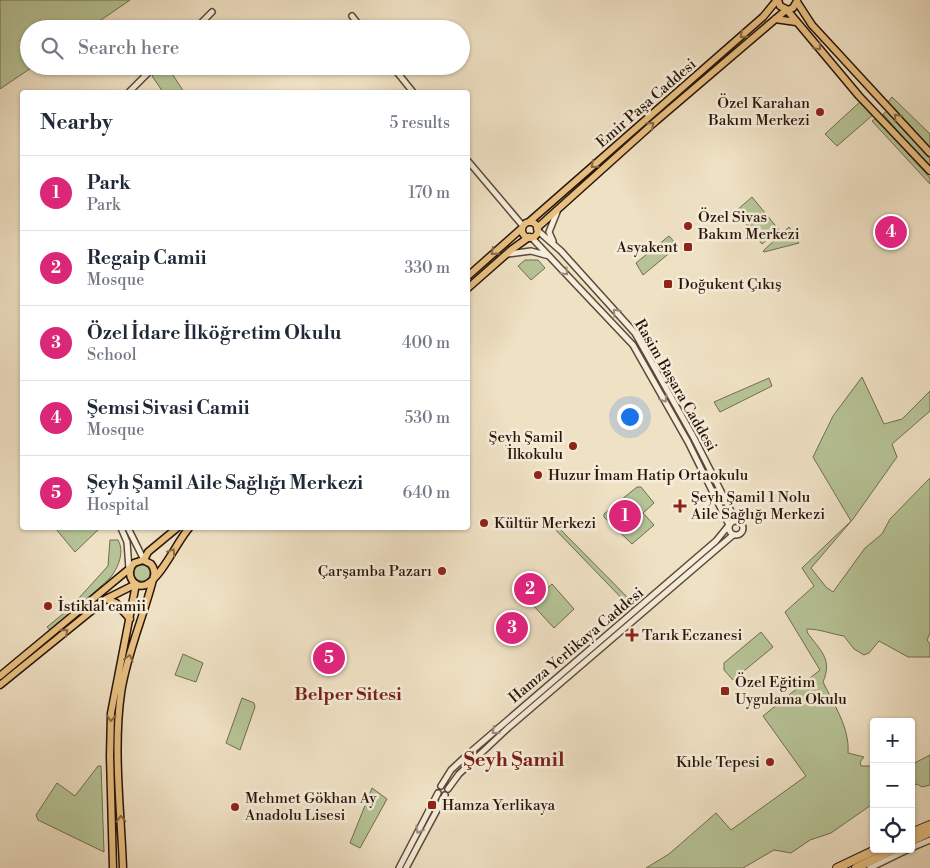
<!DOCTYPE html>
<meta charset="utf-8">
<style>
body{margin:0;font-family:"Libre Bodoni",serif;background:#f2f2f3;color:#1f2937}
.controls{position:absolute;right:15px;bottom:15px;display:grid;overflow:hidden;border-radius:5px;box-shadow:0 1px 4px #0004}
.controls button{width:45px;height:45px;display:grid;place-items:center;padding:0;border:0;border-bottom:1px solid #e0e1e3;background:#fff;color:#1f2937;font:25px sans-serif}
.you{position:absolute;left:629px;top:416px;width:18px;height:18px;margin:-12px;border:4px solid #fff;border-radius:50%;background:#1a73e8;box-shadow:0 0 0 8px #1a73e833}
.badge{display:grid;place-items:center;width:32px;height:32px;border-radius:50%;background:#db2777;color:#fff;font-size:16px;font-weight:700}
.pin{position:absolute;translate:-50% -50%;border:2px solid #fff;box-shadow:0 1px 5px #0006}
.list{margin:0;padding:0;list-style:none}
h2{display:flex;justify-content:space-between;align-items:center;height:65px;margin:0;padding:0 20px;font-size:21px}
h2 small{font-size:16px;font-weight:400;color:#747a83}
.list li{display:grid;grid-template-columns:32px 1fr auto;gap:15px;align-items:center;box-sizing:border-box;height:75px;padding:0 20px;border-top:1px solid #e0e1e3}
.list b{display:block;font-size:19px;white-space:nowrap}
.list p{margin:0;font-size:16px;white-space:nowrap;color:#747a83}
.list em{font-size:16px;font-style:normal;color:#747a83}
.icon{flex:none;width:28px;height:28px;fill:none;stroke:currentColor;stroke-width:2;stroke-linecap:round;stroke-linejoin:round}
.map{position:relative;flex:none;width:930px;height:868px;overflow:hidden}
.search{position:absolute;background:#fff;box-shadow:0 1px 4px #0004;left:20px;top:20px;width:450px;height:55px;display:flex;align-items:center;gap:12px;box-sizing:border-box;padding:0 18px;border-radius:28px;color:#747a83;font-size:19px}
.panel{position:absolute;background:#fff;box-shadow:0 1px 4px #0004;left:20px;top:90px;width:450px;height:440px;border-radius:5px}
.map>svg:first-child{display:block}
</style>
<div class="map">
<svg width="930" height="868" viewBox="0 0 930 868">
<rect width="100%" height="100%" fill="#efe1c4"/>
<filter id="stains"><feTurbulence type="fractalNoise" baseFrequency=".004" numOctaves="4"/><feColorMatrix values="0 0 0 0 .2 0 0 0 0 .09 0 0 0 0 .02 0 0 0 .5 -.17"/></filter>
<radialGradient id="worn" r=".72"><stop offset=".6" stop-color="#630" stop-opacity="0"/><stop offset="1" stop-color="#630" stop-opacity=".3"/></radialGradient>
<path fill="#b6c396" stroke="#706c50" d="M0,0H130L88,29H29V66H34L0,89Z
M165,66H167L184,92H163L152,76Z
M892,97L930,134V148L888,102Z
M862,100L874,114L837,146L825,134Z
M887,111L930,159V168L883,114Z
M876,118L930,178V184L872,121Z
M752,197L779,230L762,244L736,211Z
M789,227L799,243L764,252L763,251Z
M669,236L678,246L643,275L636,263Z
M525,260H538L545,268L531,280L518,266Z
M862,377L884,424L902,419L930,391V411L892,444L897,457L853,519L811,568L826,587L833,592L865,548L882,534L890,519L930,478V633L927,640L930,644V657H908L879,641L869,653L864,655L854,649L844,636C831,634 820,629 807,629V632C820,651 833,658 823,682C833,703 850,728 848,753L864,757L860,762L861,766H874V803L831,833L810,840L791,853L774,850L743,868H646L669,854L716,813L731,830L806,776L763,716L820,670L785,612L814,586L802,568L851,521L813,457L833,416Z
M769,378L772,386L720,412L714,402Z
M637,487H641L654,503L643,513L654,525L632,544L604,517V514Z
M551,520L636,606L633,610L548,522Z
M60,528H100L75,552L56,529Z
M110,540H118C125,552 118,568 110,578L51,631L47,627L69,609L108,566Z
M134 573a8 8 0 1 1 16 0a8 8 0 1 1-16 0Z
M552,584L574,609L554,628L531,603Z
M761,632L773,647L733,680L724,670V663Z
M183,654L203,663L196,682L175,675Z
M242,698L254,703L255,707L240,750L226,743Z
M930,755V785L922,787L917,784L911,786V765Z
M98,766H101L104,852L38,820L36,815L57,783L75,796Z
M372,788L387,799L360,848L350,843Z"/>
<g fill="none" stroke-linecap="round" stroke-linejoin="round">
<g stroke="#5a4838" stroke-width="8">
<path id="minor" d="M352,16L362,29
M195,29L212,12
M392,66L413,92
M129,92L155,66
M468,161L523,226
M537,230L561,251L635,333L694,438L736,521
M531,237L633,345L688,442L729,525
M553,241L549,232L557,212
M508,254L531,251L549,256
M729 528a7 7 0 1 1 14 0a7 7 0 1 1-14 0Z
M121,528L127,542L129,569
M128,528L144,560
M441,786L451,770L466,756L716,541L729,525
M448,789L459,774L508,728L733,535
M911,848L930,840
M399,868L438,793
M406,868L445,795
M870,868L909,849"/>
</g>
<g stroke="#29150a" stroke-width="9">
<path id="major" d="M778,0L780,6L788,10L793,8L797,1
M797,2L812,25L930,153
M787,10L859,96L930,171
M775,19L796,22
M529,222L763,17L777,0
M522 230a8 8 0 1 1 16 0a8 8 0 1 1-16 0Z
M537,228L656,121L786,10
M468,276L522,228
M468,288L511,250L529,237
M144,560L148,552L177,528
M106,599L116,603L130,619
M0,676L129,569
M0,685L106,599L136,584
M113,868L110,756L111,713L136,584
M123,868C121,812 113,749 121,693C127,653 144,616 154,576C155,572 154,568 151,564L143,560L134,563C123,574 136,593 149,583C164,572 177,542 189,528"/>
</g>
<g stroke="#29150a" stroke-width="10">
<path id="highway" d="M911,833L930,825
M911,841L930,832
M837,868L877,849
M856,868L895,849"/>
</g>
<use href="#minor" stroke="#f5ecd9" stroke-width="5"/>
<use href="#major" stroke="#e8c082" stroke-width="6"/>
<use href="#highway" stroke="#e8c082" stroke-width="8"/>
</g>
<defs><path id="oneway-chevron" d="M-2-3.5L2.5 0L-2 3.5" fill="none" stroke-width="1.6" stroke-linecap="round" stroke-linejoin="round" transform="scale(1.25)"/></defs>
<g stroke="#886a46">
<use href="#oneway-chevron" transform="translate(743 35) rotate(139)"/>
<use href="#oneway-chevron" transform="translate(818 47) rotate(49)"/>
<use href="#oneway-chevron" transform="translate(897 117) rotate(-132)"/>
<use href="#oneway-chevron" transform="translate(651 125) rotate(-41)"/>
<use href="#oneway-chevron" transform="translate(594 165) rotate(139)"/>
<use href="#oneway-chevron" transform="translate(494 252) rotate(138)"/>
<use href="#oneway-chevron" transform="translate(172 552) rotate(-57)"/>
<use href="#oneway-chevron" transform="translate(65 632) rotate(-39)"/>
<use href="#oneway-chevron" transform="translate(129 658) rotate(-75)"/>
<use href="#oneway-chevron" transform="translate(111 718) rotate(94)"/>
<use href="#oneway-chevron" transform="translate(121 819) rotate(-92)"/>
</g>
<g stroke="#998b7c">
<use href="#oneway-chevron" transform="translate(565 272) rotate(46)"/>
<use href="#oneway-chevron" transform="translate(616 312) rotate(-132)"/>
<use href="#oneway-chevron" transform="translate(664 399) rotate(59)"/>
<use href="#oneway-chevron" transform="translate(495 731) rotate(139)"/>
<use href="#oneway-chevron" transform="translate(419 830) rotate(119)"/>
</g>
<g fill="#8f2418" stroke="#f5ecd9" stroke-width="2">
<circle cx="820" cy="112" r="5"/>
<circle cx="688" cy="226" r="5"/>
<rect x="683" y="242" width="10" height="10" rx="2.5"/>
<rect x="663" y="279" width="10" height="10" rx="2.5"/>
<circle cx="573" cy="446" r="5"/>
<circle cx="538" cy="475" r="5"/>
<path d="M677.5 498.5h5v5h5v5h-5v5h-5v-5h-5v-5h5z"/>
<circle cx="484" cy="523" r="5"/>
<circle cx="442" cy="571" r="5"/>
<circle cx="48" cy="606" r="5"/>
<path d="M629.5 627.5h5v5h5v5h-5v5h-5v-5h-5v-5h5z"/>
<rect x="720" y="686" width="10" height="10" rx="2.5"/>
<circle cx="770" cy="762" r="5"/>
<rect x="427" y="800" width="10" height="10" rx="2.5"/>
<circle cx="235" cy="807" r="5"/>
</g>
<g text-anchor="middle" stroke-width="5" stroke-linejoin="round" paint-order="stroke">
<g font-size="15" fill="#29150a" stroke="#f5ecd9">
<text transform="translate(646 103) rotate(-41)" y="5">Emir Paşa Caddesi</text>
<text transform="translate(676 385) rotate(60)" y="5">Rasim Başara Caddesi</text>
<text transform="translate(576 645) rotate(-40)" y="5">Hamza Yerlikaya Caddesi</text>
</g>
<g font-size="15" fill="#29150a" stroke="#f5ecd9" text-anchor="start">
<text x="810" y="108" text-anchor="end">Özel Karahan<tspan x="810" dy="17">Bakım Merkezi</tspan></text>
<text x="698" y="222">Özel Sivas<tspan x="698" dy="17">Bakım Merkezi</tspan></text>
<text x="678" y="252" text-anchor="end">Asyakent</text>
<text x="678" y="289">Doğukent Çıkış</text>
<text x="563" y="442" text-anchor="end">Şeyh Şamil<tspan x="563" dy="17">İlkokulu</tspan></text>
<text x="548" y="480">Huzur İmam Hatip Ortaokulu</text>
<text x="691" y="502">Şeyh Şamil 1 Nolu<tspan x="691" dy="17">Aile Sağlığı Merkezi</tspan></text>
<text x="494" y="528">Kültür Merkezi</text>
<text x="432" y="576" text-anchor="end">Çarşamba Pazarı</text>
<text x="58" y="611">İstiklal camii</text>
<text x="642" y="640">Tarık Eczanesi</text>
<text x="735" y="687">Özel Eğitim<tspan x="735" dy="17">Uygulama Okulu</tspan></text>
<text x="760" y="767" text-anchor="end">Kıble Tepesi</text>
<text x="245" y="803">Mehmet Gökhan Ay<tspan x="245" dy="17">Anadolu Lisesi</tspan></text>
<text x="442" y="810">Hamza Yerlikaya</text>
</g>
<g font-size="18" font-weight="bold" fill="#7a1f14" stroke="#f5ecd9">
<text x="348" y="700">Belper Sitesi</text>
</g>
<g font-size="20" font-weight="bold" fill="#7a1f14" stroke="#f5ecd9">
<text x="514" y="766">Şeyh Şamil</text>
</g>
</g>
<rect width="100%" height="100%" filter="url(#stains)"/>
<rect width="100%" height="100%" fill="url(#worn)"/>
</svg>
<div class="controls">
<button>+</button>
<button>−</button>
<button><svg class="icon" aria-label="locate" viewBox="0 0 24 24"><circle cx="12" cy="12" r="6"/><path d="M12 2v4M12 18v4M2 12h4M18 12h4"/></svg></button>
</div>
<div class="you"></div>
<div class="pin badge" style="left:625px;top:516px">1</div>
<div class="pin badge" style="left:530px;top:589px">2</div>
<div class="pin badge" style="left:512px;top:628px">3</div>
<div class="pin badge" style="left:891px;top:232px">4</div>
<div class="pin badge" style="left:329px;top:658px">5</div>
<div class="search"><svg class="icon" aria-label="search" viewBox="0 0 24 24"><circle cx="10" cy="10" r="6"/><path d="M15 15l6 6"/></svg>Search here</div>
<section class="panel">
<h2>Nearby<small>5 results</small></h2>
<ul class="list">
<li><span class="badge">1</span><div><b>Park</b><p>Park</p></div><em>170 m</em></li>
<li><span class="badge">2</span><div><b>Regaip Camii</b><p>Mosque</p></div><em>330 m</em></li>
<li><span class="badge">3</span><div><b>Özel İdare İlköğretim Okulu</b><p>School</p></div><em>400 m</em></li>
<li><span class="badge">4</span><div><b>Şemsi Sivasi Camii</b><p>Mosque</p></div><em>530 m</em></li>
<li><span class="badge">5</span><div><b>Şeyh Şamil Aile Sağlığı Merkezi</b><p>Hospital</p></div><em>640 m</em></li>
</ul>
</section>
</div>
